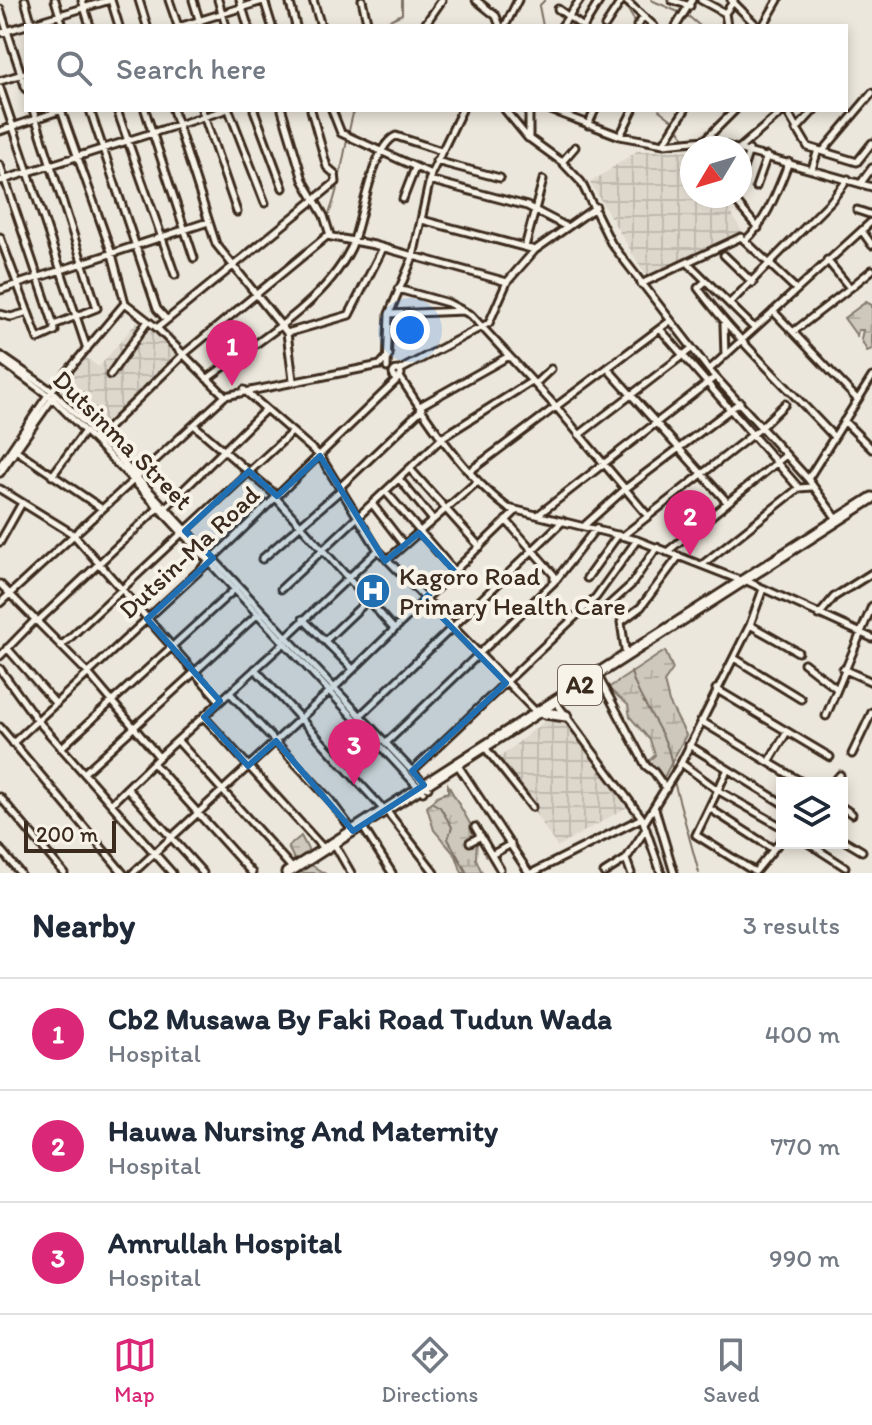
<!DOCTYPE html>
<style>
body{margin:0;font-family:Itim,sans-serif;background:#f2f2f3;color:#1f2937}
.controls{position:absolute;right:24px;bottom:24px;display:grid;overflow:hidden;border-radius:0px;box-shadow:0 4px 12px #0003}
.controls button{width:72px;height:72px;display:grid;place-items:center;padding:0;border:0;border-bottom:2px solid #e0e1e3;background:#fff;color:#1f2937;font:40px sans-serif}
.compass{position:absolute;left:680px;top:136px;width:72px;height:72px;border-radius:50%;background:#fff;box-shadow:0 4px 12px #0003;rotate:232deg}
.scale{position:absolute;left:24px;bottom:20px;width:92px;box-sizing:border-box;padding-left:8px;border:4px solid #3b2a1e;border-top:0;font-size:22px;line-height:28px;white-space:nowrap;color:#3b2a1e;-webkit-text-stroke:6px #f7f3e8;paint-order:stroke}
.you{position:absolute;left:410px;top:330px;width:28px;height:28px;margin:-20px;border:6px solid #fff;border-radius:50%;background:#1a73e8;box-shadow:0 0 0 12px #1a73e833}
.badge{display:grid;place-items:center;width:52px;height:52px;border-radius:50%;background:#db2777;color:#fff;font-size:26px;font-weight:700}
.pin{position:absolute;translate:-50% -66px;filter:drop-shadow(0 2px 4px #0008)}
.pin::after{content:'';position:absolute;top:42px;width:28px;height:24px;background:inherit;clip-path:polygon(0 0,100% 0,50% 100%)}
.list{margin:0;padding:0;list-style:none}
h2{display:flex;justify-content:space-between;align-items:center;height:104px;margin:0;padding:0 32px;font-size:34px}
h2 small{font-size:26px;font-weight:400;color:#747a83}
.list li{display:grid;grid-template-columns:52px 1fr auto;gap:24px;align-items:center;box-sizing:border-box;height:112px;padding:0 32px;border-top:2px solid #e0e1e3}
.list b{display:block;font-size:30px;white-space:nowrap}
.list p{margin:0;font-size:26px;white-space:nowrap;color:#747a83}
.list em{font-size:26px;font-style:normal;color:#747a83}
.icon{flex:none;width:44px;height:44px;fill:none;stroke:currentColor;stroke-width:2;stroke-linecap:round;stroke-linejoin:round}
.map{position:relative;flex:none;width:872px;height:873px;overflow:hidden}
.search{position:absolute;background:#fff;box-shadow:0 4px 12px #0003;left:24px;right:24px;top:24px;height:88px;display:flex;align-items:center;gap:20px;box-sizing:border-box;padding:0 28px;border-radius:0px;color:#747a83;font-size:30px}
.sheet{height:440px;background:#fff}
nav{display:flex;justify-content:space-around;align-items:center;box-sizing:border-box;height:112px;border-top:2px solid #e0e1e3;background:#fff;font-size:22px;color:#747a83}
nav a{display:grid;justify-items:center;gap:4px}
nav .on{color:#db2777}
.map>svg:first-child{display:block}
</style>
<div class="map">
<svg width="872" height="873" viewBox="0 0 872 873">
<defs>
<pattern id="industrial-grid" width="8" height="8" patternUnits="userSpaceOnUse" patternTransform="scale(2)"><rect width="8" height="8" fill="#ddd7cc"/><path d="M0 4h8M4 0v8" fill="none" stroke="#bfb9af"/></pattern>
<pattern id="wetland-marsh" width="20" height="14" patternUnits="userSpaceOnUse" patternTransform="scale(2)"><rect width="20" height="14" fill="#cec8bc"/><path d="M1 5h8M5 5V1M11 12h8M15 12V8" fill="none" stroke="#b2aca1"/></pattern>
</defs>
<rect width="100%" height="100%" fill="#ece7dc"/>
<filter id="ink" filterUnits="userSpaceOnUse"><feTurbulence type="fractalNoise" baseFrequency=".0125" numOctaves="2"/><feDisplacementMap in="SourceGraphic" scale="16" xChannelSelector="R" yChannelSelector="G"/><feConvolveMatrix kernelMatrix="1 2 1 2 8 2 1 2 1" color-interpolation-filters="sRGB"/></filter>
<g filter="url(#ink)">
<path fill="url(#industrial-grid)" d="M687,150L692,153V196H721L743,233L648,279L590,183L637,151Z
M141,317L178,353L141,395L99,432L59,392L86,358L99,367Z
M562,707L631,805L557,847L533,810L494,762Z"/>
<path fill="url(#wetland-marsh)" stroke="#84796d" stroke-width="2" d="M866,302L872,305V349L867,351L861,339L863,330H858L857,336L844,318Z
M665,651L673,669L664,682L669,702L686,735L663,779L646,764L655,755L650,740L630,717L628,705L608,688Z
M448,785L477,836L476,859L482,873H462L456,856L434,830L427,807L437,796L448,792Z
M301,836L314,861L311,865L324,873H301L288,847Z"/>
<g fill="none" stroke-linecap="round" stroke-linejoin="round">
<path stroke="#7c7064" stroke-width="2" d="M651,0L683,14
M623,2L636,23
M687,15L700,26
M377,26L402,14V0
M543,26L539,6L545,0
M659,110L672,120L684,137
M327,219C341,186 344,146 354,110
M631,672C640,707 672,735 672,772
M673,778L699,873
M431,802L440,807L452,827L448,839L467,873"/>
<g stroke="#3b2a1e" stroke-width="11">
<path id="minor" d="M25,0L32,25
M55,0L63,26
M82,0L90,26
M111,0L119,26
M139,0L147,26
M169,0L178,26
M193,0L201,26
M218,0L226,26
M240,0L248,26
M264,0L272,26
M289,0L296,26
M313,0L321,26
M362,0L368,26
M476,0L496,16L500,26
M625,0L654,26
M672,0L690,6
M701,0L725,13
M731,0L757,26
M0,9L26,89
M558,9L582,26
M506,24L518,0
M182,26L266,0
M424,26L442,0
M562,26L580,0
M584,26L600,0
M605,26L622,0
M637,26L644,17
M676,26L692,0
M727,26L725,13L734,1
M763,26L778,0
M0,33L110,0
M0,81L26,73
M0,88L87,349
M90,110L157,309L167,320
M117,110L175,275
M145,110L194,258
M173,110L216,244L287,333L293,380
M202,110L237,212
M229,110L265,203
M254,110L283,188
M282,110L303,180L324,216L330,235
M332,110L341,133L431,174
M505,110L528,138
M529,110V138L562,162L581,182L611,243L709,370
M551,110L620,136L664,144L705,140L872,187
M786,110L808,147L857,162L872,143
M588,125L595,110
M796,130L814,110
M0,131L62,110
M620,136L633,110
M705,140L735,110
M664,143L685,110
M740,148L784,110
M823,151L872,93
M436,161L500,178
M562,162L575,147
M0,165L54,325
M812,169L818,150
M740,178L749,150
M429,180L527,206L567,227
M0,181L225,110
M861,183L872,168
M756,187L767,156
M731,196L758,228
M403,199L415,168
M857,210L872,215
M422,220L535,250
M862,231L872,245
M0,237L38,339L55,331L54,325L97,308L33,110
M745,241C768,219 777,191 789,162
M525,247L543,180
M724,255L753,283
M689,264L754,328
M706,281L698,288C738,342 789,388 834,437
M641,284L741,237L796,289
M850,288L872,270
M398,289L448,303L471,315L557,408L648,516
M0,290L208,222
M125,303L157,328L225,396L380,365L389,355
M730,303L831,201L848,179
M773,311L856,398
M0,314L11,317L25,313
M389,314L464,311
M724,324L725,356
M157,328L336,182L335,174L327,167L311,110
M660,329L799,488
M793,332L850,288L827,260
M287,333L349,315L383,248
M0,355L52,391L99,437L428,788
M0,360L52,398L133,480L423,792
M387,368L389,314L413,257L431,174L462,110
M608,369L727,502
M393 374a4 4 0 1 1 8 0a4 4 0 1 1-8 0Z
M400,370L489,323L507,282L535,250L596,207
M110,375L148,321
M400,377C429,422 464,475 508,508L637,540L742,581
M207,379C256,342 323,305 351,248C362,224 371,146 396,136L441,151
M535,384L551,369
M244,390L320,456L378,550L536,712
M420,406L509,356
M844,421L872,449
M194,425L277,496
M579,435L691,349
M99,437L184,354L327,236L374,245L507,282
M13,448L101,508
M0,466L48,395L125,303L112,254L61,110
M410,469L480,547
M470,471L670,321
M0,473L54,396
M52,476L85,431
M808,479L872,377
M400,480L433,520
M340,487L422,409
M0,489L73,534L220,701
M386,492L454,571
M276,498L394,629
M373,505L404,545
M164,509L266,409
M538,515L715,377
M837,519L808,479L709,370L872,221
M585,525L625,489L740,402
M185,531L292,432
M624,535L757,431L785,404
M0,542L22,503
M667,552L786,455
M262,559L342,489
M387,560L478,481
M703,564L799,488L812,487
M587,578L618,535
M556,580L596,528
M749,582L872,638
M0,584L88,673L159,757L127,788L203,873
M281,589L443,437L532,381
M0,603L225,396
M600,613L631,585L657,547
M819,615L834,597L872,573
M303,619L353,669
M38,621L158,508
M750,625L798,652
M285,638L378,550
M325,641L367,601
M61,646L182,533
M7,648L56,704
M0,656L36,619
M626,656L621,622L641,607L679,556
M734,658L801,699
M804,663L837,689
M0,669L37,720L172,873
M255,669L384,810
M843,669L872,682
M599,678L646,766L654,772L666,789
M333,689L515,512
M716,689L830,757
M230,693L330,800L353,831
M558,705L642,818L661,873
M360,716L563,521
M826,716L872,606
M204,717L324,849
M701,721L803,783
M0,727L123,873
M178,741L293,869
M13,743L213,558L399,378
M386,743L554,582V575L506,520
M689,745L782,803
M61,748L235,589
M487,750L532,807
M852,754L872,712
M159,757L284,643
M769,762L787,732
M153,763L252,873
M681,763L719,791L782,827
M459,767L529,873
M412,771L596,597L637,540
M727,771L696,835L755,872L782,839
M84,773L257,615
M833,783L840,775
M0,797L64,873
M111,804L127,788
M842,807L852,814
M709,808L773,849
M655,809L674,873
M389,814L435,873
M644,823L681,763L750,625L763,589
M475,827L500,869
M364,829L392,873
M842,839L862,851
M470,842L481,836
M808,843L845,867
M336,847L351,873
M0,849L20,873
M493,854L511,844
M626,859L631,873
M133,873L330,691
M532,873L642,818
M604,873L626,859L646,829"/>
</g>
<g stroke="#3b2a1e" stroke-width="15">
<path id="highway" d="M545,713L566,716
M287,873L872,498"/>
</g>
<use href="#minor" stroke="#f7f3e8" stroke-width="5"/>
<use href="#highway" stroke="#f7f3e8" stroke-width="9"/>
</g>
</g>
<path fill="#1f6fb2" fill-opacity="0.2" stroke="#1f6fb2" stroke-width="6" stroke-linejoin="round" d="M320,456L385,561L419,533L454,571L424,599L506,683L412,771L424,785L353,831L276,741L248,766L204,717L220,701L147,619L213,558L185,531L249,471L277,496Z"/>
<defs>
<g id="hospital-disc" transform="scale(1.8)"><circle r="9.5" fill="#1f6fb2" stroke="#f7f3e8"/><path d="M-5-5h3v3.5h4V-5h3V5h-3V1.5h-4V5h-3Z" fill="#fff"/></g>
</defs>
<g fill-rule="evenodd">
<use href="#hospital-disc" x="373" y="591"/>
</g>
<g text-anchor="middle" stroke-width="8" stroke-linejoin="round" paint-order="stroke">
<rect fill="#f7f3e8" stroke="#73665b" stroke-width="2" x="558" y="665" width="44" height="40" rx="6"/>
<g font-size="24" font-weight="bold" fill="#3b2a1e">
<text x="580" y="693">A2</text>
</g>
<g font-size="26" fill="#3b2a1e" stroke="#f7f3e8">
<text transform="translate(123 440) rotate(45)" y="9">Dutsinma Street</text>
<text transform="translate(189 552) rotate(-43)" y="9">Dutsin-Ma Road</text>
</g>
<g font-size="26" fill="#3b2a1e" stroke="#f7f3e8" text-anchor="start">
<text x="399" y="585">Kagoro Road<tspan x="399" dy="30">Primary Health Care</tspan></text>
</g>
</g>
</svg>
<div class="controls">
<button><svg class="icon" aria-label="layers" viewBox="0 0 24 24"><path d="M12 4l9 5-9 5-9-5zM3 14l9 5 9-5"/></svg></button>
</div>
<svg class="compass" viewBox="-18 -18 36 36"><path d="M0-13l5 13h-10z" fill="#e53935"/><path d="M0 13l5-13h-10z" fill="#747a83"/></svg>
<div class="scale">200 m</div>
<div class="you"></div>
<div class="pin badge" style="left:232px;top:386px">1</div>
<div class="pin badge" style="left:690px;top:556px">2</div>
<div class="pin badge" style="left:354px;top:785px">3</div>
<div class="search"><svg class="icon" aria-label="search" viewBox="0 0 24 24"><circle cx="10" cy="10" r="6"/><path d="M15 15l6 6"/></svg>Search here</div>
</div>
<section class="sheet">
<h2>Nearby<small>3 results</small></h2>
<ul class="list">
<li><span class="badge">1</span><div><b>Cb2 Musawa By Faki Road Tudun Wada</b><p>Hospital</p></div><em>400 m</em></li>
<li><span class="badge">2</span><div><b>Hauwa Nursing And Maternity</b><p>Hospital</p></div><em>770 m</em></li>
<li><span class="badge">3</span><div><b>Amrullah Hospital</b><p>Hospital</p></div><em>990 m</em></li>
</ul>
</section>
<nav>
<a class="on"><svg class="icon" aria-label="map" viewBox="0 0 24 24"><path d="M3 6l6-2 6 2 6-2v14l-6 2-6-2-6 2zM9 4v14M15 6v14"/></svg>Map</a>
<a><svg class="icon" aria-label="directions" viewBox="0 0 24 24"><path d="M12 3l9 9-9 9-9-9zM9 14v-3h6M13 9l2 2-2 2"/></svg>Directions</a>
<a><svg class="icon" aria-label="saved" viewBox="0 0 24 24"><path d="M7 4h10v16l-5-4-5 4z"/></svg>Saved</a>
</nav>
